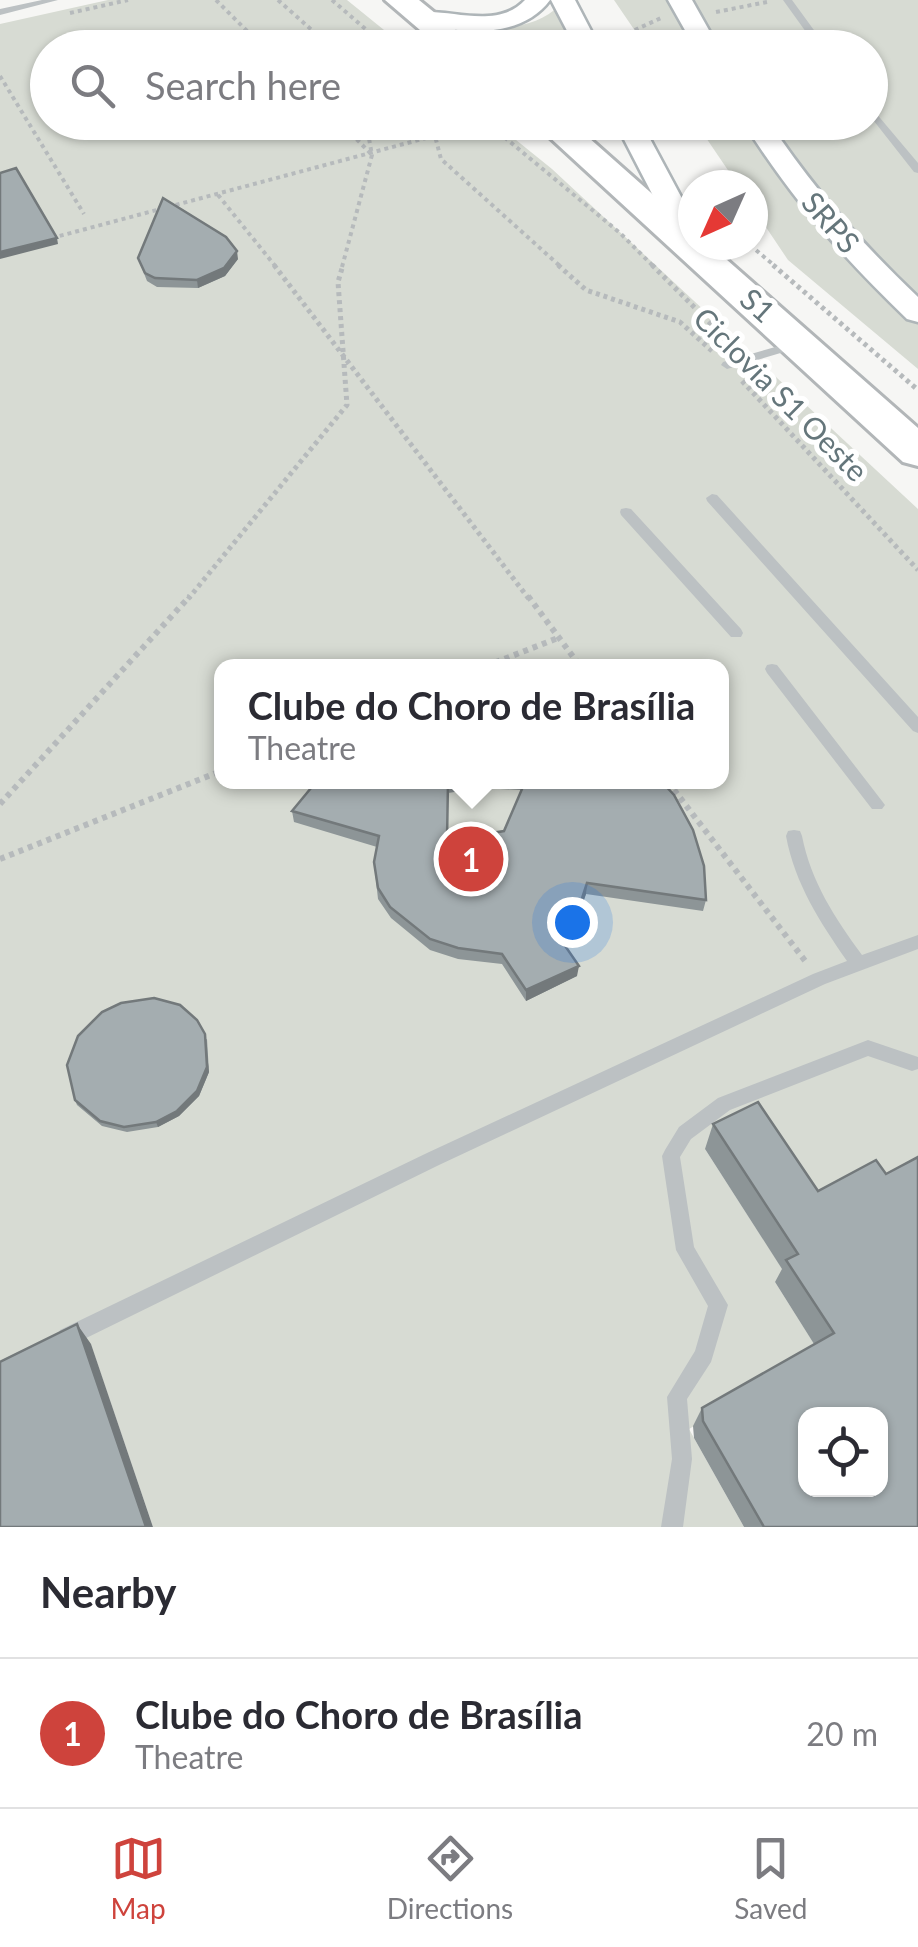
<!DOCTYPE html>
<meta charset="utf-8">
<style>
body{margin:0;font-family:Lato,sans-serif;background:#f7f7f7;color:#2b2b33}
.controls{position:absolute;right:30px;bottom:30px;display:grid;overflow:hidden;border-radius:20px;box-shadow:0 2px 8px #0004}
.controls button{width:90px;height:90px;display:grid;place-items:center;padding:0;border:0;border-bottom:2px solid #e1e1e2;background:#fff;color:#2b2b33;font:50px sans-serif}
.compass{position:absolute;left:678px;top:170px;width:90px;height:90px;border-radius:50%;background:#fff;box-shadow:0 2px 8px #0004;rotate:225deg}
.you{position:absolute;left:572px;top:922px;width:35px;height:35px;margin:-25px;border:8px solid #fff;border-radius:50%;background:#1a73e8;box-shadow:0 0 0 15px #1a73e833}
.badge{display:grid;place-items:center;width:65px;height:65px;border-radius:50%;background:#ce433c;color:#fff;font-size:32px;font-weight:700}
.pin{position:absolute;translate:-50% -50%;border:5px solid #fff;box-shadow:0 2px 10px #0006}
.popup{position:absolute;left:214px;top:659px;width:515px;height:130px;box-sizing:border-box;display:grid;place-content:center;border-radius:20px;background:#fff;filter:drop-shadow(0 2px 8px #0005);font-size:32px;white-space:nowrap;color:#7c7c81}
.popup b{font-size:38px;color:#2b2b33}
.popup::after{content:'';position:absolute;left:50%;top:100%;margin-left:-20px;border:20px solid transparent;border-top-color:#fff}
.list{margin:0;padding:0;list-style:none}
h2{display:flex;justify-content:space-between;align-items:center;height:130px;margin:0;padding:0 40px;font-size:42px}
h2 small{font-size:32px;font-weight:400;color:#7c7c81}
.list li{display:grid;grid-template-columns:65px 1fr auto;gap:30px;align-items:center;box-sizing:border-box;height:150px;padding:0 40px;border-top:2px solid #e1e1e2}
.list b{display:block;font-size:38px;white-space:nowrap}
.list p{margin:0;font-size:32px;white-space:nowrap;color:#7c7c81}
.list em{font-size:32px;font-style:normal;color:#7c7c81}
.icon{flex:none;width:55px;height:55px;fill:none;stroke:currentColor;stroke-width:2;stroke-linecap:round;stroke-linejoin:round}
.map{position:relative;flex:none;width:918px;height:1527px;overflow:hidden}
.search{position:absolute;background:#fff;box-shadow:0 2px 8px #0004;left:30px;right:30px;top:30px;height:110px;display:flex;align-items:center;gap:25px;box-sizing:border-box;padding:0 35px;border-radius:55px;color:#7c7c81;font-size:38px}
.sheet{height:280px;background:#fff}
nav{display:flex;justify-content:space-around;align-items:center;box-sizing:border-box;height:140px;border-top:2px solid #e1e1e2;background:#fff;font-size:28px;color:#7c7c81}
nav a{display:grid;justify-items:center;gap:5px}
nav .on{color:#ce433c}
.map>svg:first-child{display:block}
</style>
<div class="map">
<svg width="918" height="1527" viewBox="0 0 918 1527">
<rect width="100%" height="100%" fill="#f6f6f4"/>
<path fill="#d7dbd3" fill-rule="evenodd" d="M108,0H347L405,47L48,48V122L495,123L552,169L918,509V1173L884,1257L705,1149L787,1276L775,1282L820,1353L689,1429L744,1527H153L91,1345L0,1389V24ZM221,666H721V782H221Z
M614,0H918V369L788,260L753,208V185H738L696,123L870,122V48L646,47Z
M560,5L582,47H500L474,29C505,28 537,28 560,5Z"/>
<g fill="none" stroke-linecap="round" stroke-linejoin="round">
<g stroke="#aeb5b8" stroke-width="5">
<path id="secondary" d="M525,0H550C520,41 457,33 414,22L410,17C432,0 493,35 525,0Z
M551,0H575L600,48H576Z
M668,0H692L719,48H695Z
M615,122H641L693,219V245H707L709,250L705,256H685L681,250Z
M743,122H769C813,188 861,243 918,297V322L907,319C840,254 794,202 743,122Z"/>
</g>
<g stroke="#b2b6b8" stroke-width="6">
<path id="highway" d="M385,0H419L478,48H441Z
M533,122H571L693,230V245H710L918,428V466L903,462Z"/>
</g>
<path stroke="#b6babc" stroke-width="4" stroke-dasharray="4 4" stroke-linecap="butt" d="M216,0L264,48
M278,0L332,48
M332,0L377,39L399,48
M716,12L767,2
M70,13L128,0
M613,40L661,18
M0,76L84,214
M340,122L371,154
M419,122L435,136L441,159L561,267
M486,122L620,233L654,267
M218,195L276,267
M52,238L486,122
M750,245L776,267
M342,267L372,155L366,122"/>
<path stroke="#b6babc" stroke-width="5" stroke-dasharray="4 4" stroke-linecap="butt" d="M274,265L529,599
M558,265L586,290L680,322L712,351
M652,265L729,342
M773,265L918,390
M742,381L918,570
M188,599L347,405L338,282L343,265"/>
<path stroke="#b6babc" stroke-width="6" stroke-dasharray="5 5" stroke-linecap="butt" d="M528,596L580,666
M486,666L558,638
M668,782L806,962
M0,804L190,596
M0,859L221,771"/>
<path fill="#bcc1c3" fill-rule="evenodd" d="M42,0H58L0,15V9Z
M783,0H792L827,48H818L810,37L717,48L701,46L706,43L806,32Z
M870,106L918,163V173L914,172L870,116Z
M800,340L804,342V346L727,369L721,365L723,362Z
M712,494L717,495L918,717V733L913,731L707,501L706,498Z
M626,508L631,509L741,629L743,633L741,637H731L621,515L620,512L621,509Z
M772,664L777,665L882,801L885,805L882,809H872L767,673L765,669L767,665Z
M794,830L800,831L802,836C811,882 835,918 862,955L918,935V949L825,984L439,1165L74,1344L67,1347L60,1344L57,1337L60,1330L427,1153L813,974L847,961C820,922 795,884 786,836L788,831Z
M868,1040L918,1057V1069L912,1071L868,1056L730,1110L691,1139L680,1157L694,1247L728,1305L711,1362L687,1399L692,1459L683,1527H661L672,1459L667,1397L695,1351L708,1306L676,1250L662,1156L665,1150L679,1127L718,1098Z"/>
<use href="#secondary" fill="#fff" fill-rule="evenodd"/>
<use href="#highway" fill="#fff" fill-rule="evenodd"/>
</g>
<path fill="#8d9597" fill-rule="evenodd" d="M138,258L238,259L225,276L198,288L157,287L147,281Z
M316,782H662L706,900L703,911L586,894L574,928L564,945L577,976L526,1001L502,964L458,959L430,950L391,918L378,899L374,862L377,847L294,822L292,811ZM481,788L521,790L504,831L447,840L448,793Z
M207,1039L209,1072L199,1096L179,1116L158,1127L127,1132L102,1126L77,1105L75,1100Z
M758,1102L918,1527H744L694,1438L693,1426L702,1408L814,1344L775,1282L782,1269L705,1149L713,1124Z"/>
<path fill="#73797b" d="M57,238L58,244L0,259V252Z
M237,251L238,259L225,276L198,288L197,280Z
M587,883L586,894L574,928L560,951L561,940Z
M579,966L577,976L526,1001V990Z
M205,1034L209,1072L199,1096L179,1116L158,1127L156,1122Z
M77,1324L91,1344L153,1527H146Z"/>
<path fill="#a4adb0" stroke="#73797b" stroke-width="2.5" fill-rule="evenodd" d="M16,168L57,238L0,252V173Z
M163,198L226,237L237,251L224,268L197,280L155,278L145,273L138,258Z
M316,782H448L447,840L504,831L525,782H662L674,795L693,830L704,866L706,900L587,883L576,917L561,940L579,966L526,990L502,954L458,948L430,939L390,907L378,888L374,862L379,836L292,811Z
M154,998L180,1005L197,1020L205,1034L207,1067L197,1091L177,1111L156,1122L124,1127L100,1121L75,1100L67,1065L78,1036L102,1012L121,1003Z
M758,1102L818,1191L876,1160L886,1174L918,1157V1527H764L703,1421L702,1408L834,1333L786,1260L798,1254L713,1124ZM806,1414H880V1490H806Z
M77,1324L146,1527H0V1362Z"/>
<g text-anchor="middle" stroke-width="10" stroke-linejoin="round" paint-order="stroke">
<g font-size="30" fill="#65767b" stroke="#fff">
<text transform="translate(830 223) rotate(49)" y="10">SRPS</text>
<text transform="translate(757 306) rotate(42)" y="10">S1</text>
<text transform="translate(780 395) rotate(45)" y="10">Ciclovia S1 Oeste</text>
</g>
</g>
</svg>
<div class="controls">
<button><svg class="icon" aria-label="locate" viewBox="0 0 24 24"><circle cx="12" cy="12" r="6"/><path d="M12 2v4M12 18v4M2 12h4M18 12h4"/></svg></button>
</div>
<svg class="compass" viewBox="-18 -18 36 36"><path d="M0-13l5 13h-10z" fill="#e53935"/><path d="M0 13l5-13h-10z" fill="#7c7c81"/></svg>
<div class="you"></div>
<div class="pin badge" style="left:471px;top:859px">1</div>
<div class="popup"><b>Clube do Choro de Brasília</b>Theatre</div>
<div class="search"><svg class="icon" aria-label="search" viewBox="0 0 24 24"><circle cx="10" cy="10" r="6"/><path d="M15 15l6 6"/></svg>Search here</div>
</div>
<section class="sheet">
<h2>Nearby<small></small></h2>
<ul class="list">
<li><span class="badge">1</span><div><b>Clube do Choro de Brasília</b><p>Theatre</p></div><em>20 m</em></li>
</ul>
</section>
<nav>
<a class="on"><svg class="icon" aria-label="map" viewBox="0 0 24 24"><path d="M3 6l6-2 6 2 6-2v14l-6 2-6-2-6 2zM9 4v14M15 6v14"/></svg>Map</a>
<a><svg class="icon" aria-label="directions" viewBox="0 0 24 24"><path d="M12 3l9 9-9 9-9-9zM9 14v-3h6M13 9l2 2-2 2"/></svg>Directions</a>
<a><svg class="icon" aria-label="saved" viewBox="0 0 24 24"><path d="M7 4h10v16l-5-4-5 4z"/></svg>Saved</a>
</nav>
